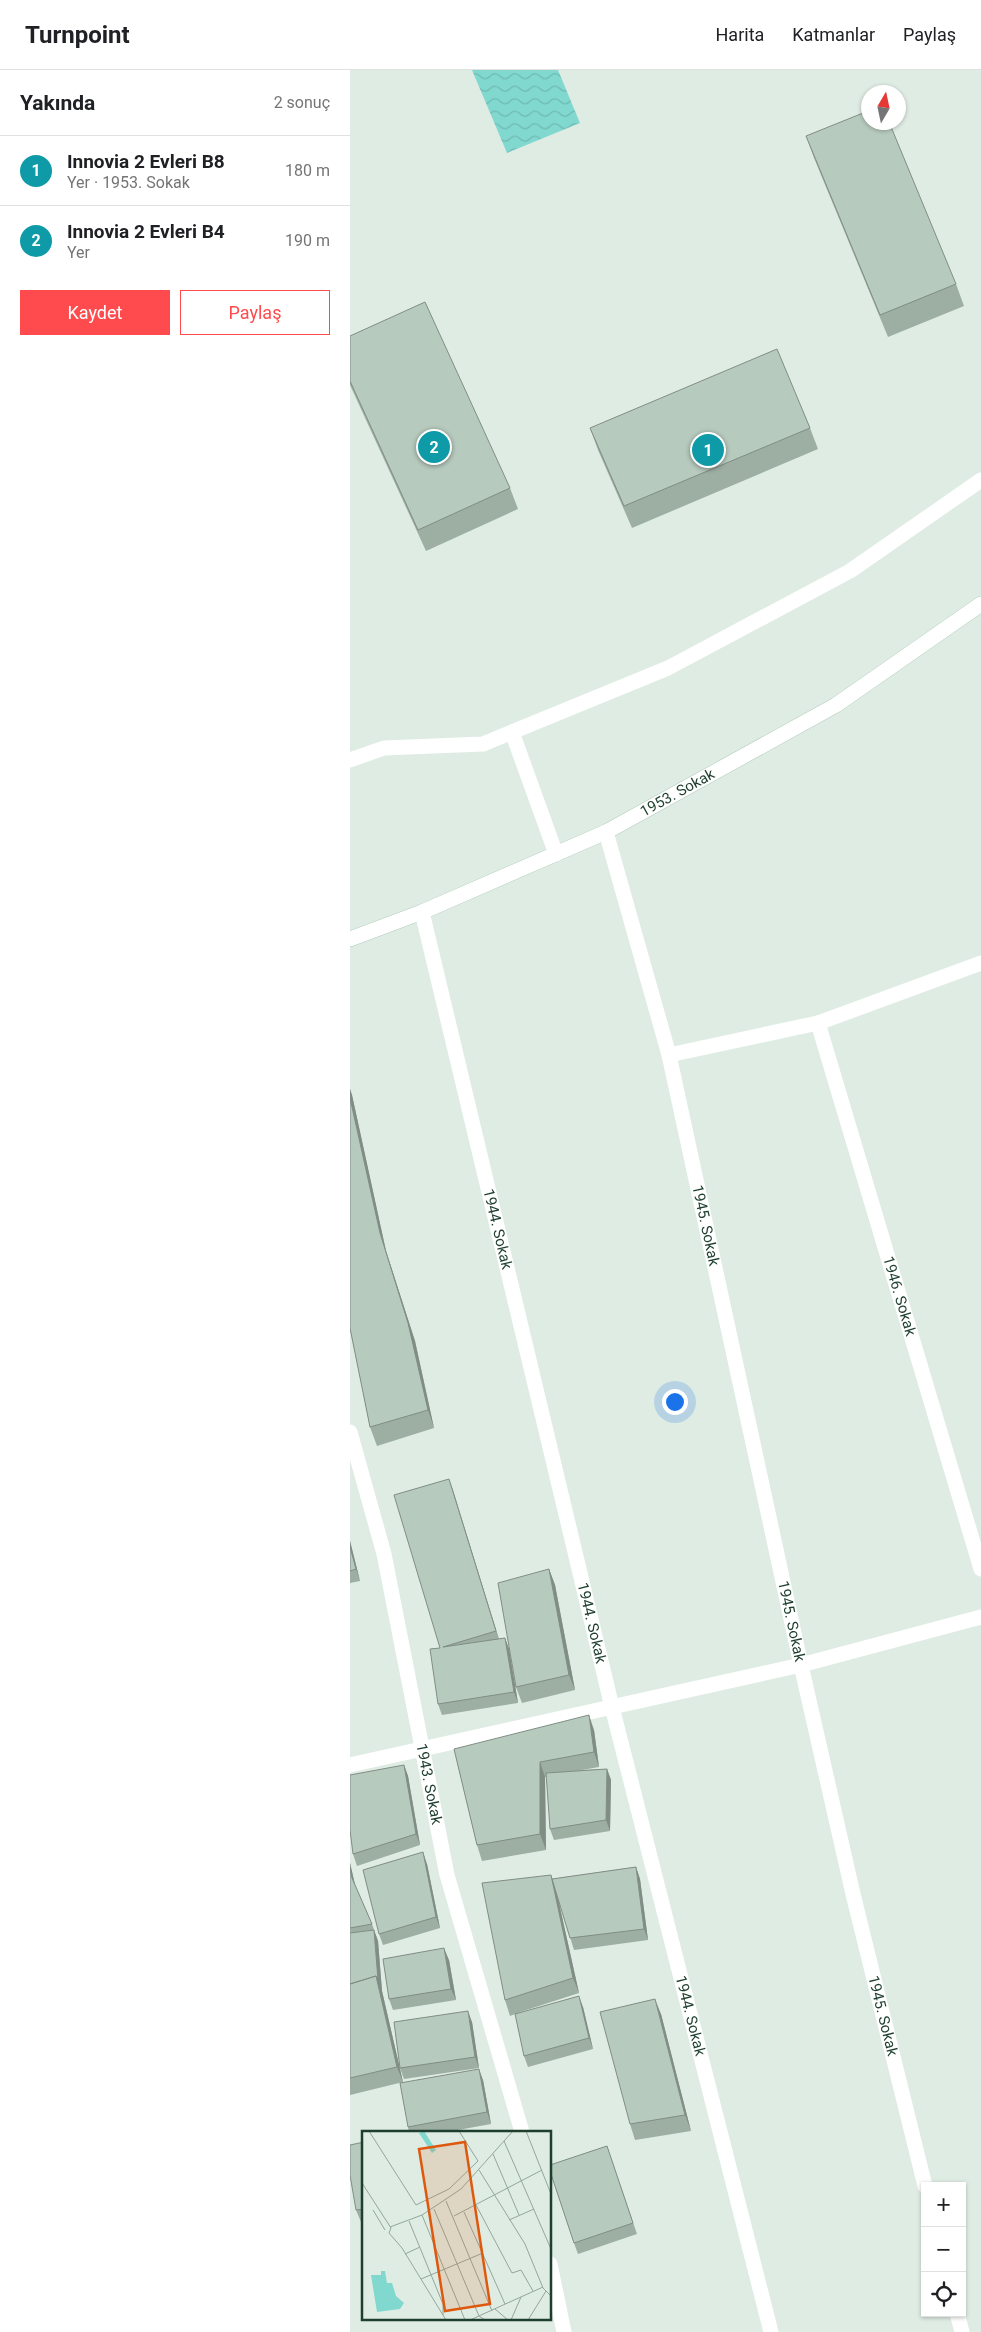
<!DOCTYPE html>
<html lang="tr">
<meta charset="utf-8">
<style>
body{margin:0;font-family:Roboto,sans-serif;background:#f2f2f2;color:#202124}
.controls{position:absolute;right:15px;bottom:15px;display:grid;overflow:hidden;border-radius:0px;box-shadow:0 1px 4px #0004}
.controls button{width:45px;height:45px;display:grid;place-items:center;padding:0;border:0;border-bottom:1px solid #e0e0e0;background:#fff;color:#202124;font:25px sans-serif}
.compass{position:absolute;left:511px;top:15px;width:45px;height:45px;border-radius:50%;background:#fff;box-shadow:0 1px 4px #0004;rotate:9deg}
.you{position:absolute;left:324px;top:1331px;width:18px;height:18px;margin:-12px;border:4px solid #fff;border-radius:50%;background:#1a73e8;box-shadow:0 0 0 8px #1a73e833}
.badge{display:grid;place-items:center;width:32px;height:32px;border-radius:50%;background:#ff4b4d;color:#fff;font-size:16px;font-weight:700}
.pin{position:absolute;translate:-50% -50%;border:2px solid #fff;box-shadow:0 1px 5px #0006}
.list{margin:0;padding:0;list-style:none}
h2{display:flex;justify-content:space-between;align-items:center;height:65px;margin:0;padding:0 20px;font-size:21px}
h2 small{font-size:16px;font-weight:400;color:#757577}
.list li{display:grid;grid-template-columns:32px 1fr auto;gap:15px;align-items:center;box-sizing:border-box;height:70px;padding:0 20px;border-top:1px solid #e0e0e0}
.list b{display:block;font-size:19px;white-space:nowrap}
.list p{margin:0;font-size:16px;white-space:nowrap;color:#757577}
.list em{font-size:16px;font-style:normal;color:#757577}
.actions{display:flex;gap:10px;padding:15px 20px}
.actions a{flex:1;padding:11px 0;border:1px solid #ff4b4d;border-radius:0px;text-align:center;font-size:18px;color:#ff4b4d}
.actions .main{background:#ff4b4d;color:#fff}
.icon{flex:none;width:28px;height:28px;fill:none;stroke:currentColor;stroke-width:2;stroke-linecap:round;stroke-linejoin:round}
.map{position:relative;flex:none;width:631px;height:2262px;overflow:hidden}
header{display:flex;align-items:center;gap:30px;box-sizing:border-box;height:70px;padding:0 25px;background:#fff;border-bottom:1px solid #e0e0e0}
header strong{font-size:24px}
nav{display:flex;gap:28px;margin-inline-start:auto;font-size:18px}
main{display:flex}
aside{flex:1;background:#fff}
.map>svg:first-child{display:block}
</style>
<header>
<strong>Turnpoint</strong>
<nav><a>Harita</a><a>Katmanlar</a><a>Paylaş</a></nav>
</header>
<main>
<aside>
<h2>Yakında<small>2 sonuç</small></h2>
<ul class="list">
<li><span class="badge" style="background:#0f9aa8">1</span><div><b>Innovia 2 Evleri B8</b><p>Yer · 1953. Sokak</p></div><em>180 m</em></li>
<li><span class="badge" style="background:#0f9aa8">2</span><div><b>Innovia 2 Evleri B4</b><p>Yer</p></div><em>190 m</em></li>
</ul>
<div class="actions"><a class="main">Kaydet</a><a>Paylaş</a></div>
</aside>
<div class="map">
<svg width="631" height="2262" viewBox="0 0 631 2262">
<defs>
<pattern id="water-waves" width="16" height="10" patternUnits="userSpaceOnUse" patternTransform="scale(1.25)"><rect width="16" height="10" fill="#81d8cf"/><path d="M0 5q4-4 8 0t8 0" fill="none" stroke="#6fbab2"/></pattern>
</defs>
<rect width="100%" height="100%" fill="#dfece3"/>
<path fill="url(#water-waves)" d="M122,0H208L230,53L157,83Z"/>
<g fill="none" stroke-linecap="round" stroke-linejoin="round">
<g stroke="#b1cdbc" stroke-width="16">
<g id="secondary">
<path id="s5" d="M0,869L72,842L256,762L486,635L631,534"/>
</g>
</g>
<g stroke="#fff" stroke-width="15">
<path d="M162,662L206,784"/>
<path d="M0,690L34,678L133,674L318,598L500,501L631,410"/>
<path id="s1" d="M256,762L319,985L451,1595L503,1824L575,2116"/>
<path id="s2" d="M72,842L262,1637L421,2262"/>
<path id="s3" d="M468,953L631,1499"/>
<path d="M319,985L468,953L631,893"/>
<path id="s4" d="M0,1362L34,1484L97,1805L172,2062"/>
<path d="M0,1695L451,1595L631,1547"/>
<path d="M200,2194L214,2262"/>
<path d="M607,2243L612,2262"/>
</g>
<use href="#secondary" stroke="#fff" stroke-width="15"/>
</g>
<path fill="#9daea3" d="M456,66L606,214L614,236L538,267L464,88Z
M0,266L160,418L168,439L76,481L0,315Z
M240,358H460L468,379L282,458L248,380Z
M0,1019L2,1025L36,1181L65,1271L84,1358L27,1376L20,1357L0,1258Z
M99,1409L149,1569L155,1568L159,1579L168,1633L92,1645L88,1634Z
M0,1471L10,1511L0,1513Z
M199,1499L205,1515L225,1620L172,1633L166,1617Z
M244,1660L249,1697L232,1700L257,1699L261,1710L260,1761L204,1770L200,1759L197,1707H195L196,1780L132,1791L127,1775L104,1679Z
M54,1695L58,1706L70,1775L7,1796L3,1784Z
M0,1793L5,1815L22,1854L28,1871L32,1921L53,2012L0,2025Z
M77,1794L90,1858L33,1875L29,1864Z
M286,1797L290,1809L298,1870L224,1880L208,1828L229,1923L167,1943L233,1937L243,1979L178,1997L174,1986L165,1944L160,1946L155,1930L201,1805L202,1809Z
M99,1890L106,1930L43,1940L39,1929Z
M311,1944L341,2061L285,2070L280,2054Z
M122,1952L129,1998L54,2009L50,1998Z
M133,2010L141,2054L97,2062H59L58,2057Z
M14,2072V2151L11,2152L6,2140Z
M257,2076L287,2164L228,2184L224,2173Z"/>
<path fill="#808d85" d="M0,1019L2,1025L36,1181L65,1271L84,1358L78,1340L30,1163L0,1028Z
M99,1409L103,1420L150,1573L146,1561Z
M0,1471L10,1511L6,1499L0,1477Z
M199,1499L205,1515L225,1620L219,1605Z
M155,1568L159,1579L168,1633L164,1622Z
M239,1645L244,1660L249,1697L244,1682Z
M190,1692L195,1707L196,1780L190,1764Z
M54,1695L58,1706L70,1775L66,1764Z
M257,1699L261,1710L260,1761L256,1750Z
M73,1782L77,1794L90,1858L86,1847Z
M0,1793L6,1819L2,1808L0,1799Z
M286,1797L290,1809L298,1870L294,1859Z
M201,1805L206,1820L229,1923L223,1908Z
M24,1860L28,1871L32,1921L53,2012L47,1997L26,1906Z
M94,1878L99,1890L106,1930L101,1919Z
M229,1926L233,1937L243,1979L239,1968Z
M305,1929L311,1944L341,2061L335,2045Z
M118,1941L122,1952L129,1998L125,1987Z
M129,1999L133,2010L141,2054L137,2042Z"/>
<path fill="#b7cabe" stroke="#808d85" d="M518,41V52H539L606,214L530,245L456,66Z
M75,232L160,418L68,460L0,311V266Z
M427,279L460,358L274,436L240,358Z
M0,1028L30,1163L58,1253L78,1340L20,1357L0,1258Z
M99,1409L146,1561L93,1577L155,1568L164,1622L88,1634L80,1579L90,1578L44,1425Z
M0,1477L6,1499L0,1501Z
M199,1499L219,1605L166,1617L148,1513Z
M239,1645L244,1682L190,1692V1764L127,1775L104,1679Z
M54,1695L66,1764L3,1784L0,1760V1705Z
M257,1699L256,1750L200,1759L196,1703Z
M73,1782L86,1847L29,1864L13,1800Z
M286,1797L294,1859L220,1868L202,1809Z
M0,1799L2,1808L22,1854L0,1858Z
M201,1805L223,1908L155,1930L132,1813Z
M24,1860L28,1910L26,1906L0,1914V1863Z
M94,1878L101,1919L39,1929L33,1889Z
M26,1906L47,1997L0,2008V1914Z
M229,1926L239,1968L174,1986L165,1944Z
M305,1929L335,2045L280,2054L250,1942Z
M118,1941L125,1987L50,1998L44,1952Z
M129,1999L137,2042L58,2057L50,2013Z
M14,2072V2139L6,2140L0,2105V2075Z
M257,2076L283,2153L224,2173L200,2101V2095Z"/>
<g text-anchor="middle" stroke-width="5" stroke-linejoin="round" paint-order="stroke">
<g font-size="15" fill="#1e3f2e" stroke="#f0f9f2">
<text dy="5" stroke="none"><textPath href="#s5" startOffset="359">1953. Sokak</textPath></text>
<text dy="5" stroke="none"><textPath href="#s1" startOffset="406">1945. Sokak</textPath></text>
<text dy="5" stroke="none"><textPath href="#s2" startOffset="326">1944. Sokak</textPath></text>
<text dy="5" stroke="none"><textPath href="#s3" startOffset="285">1946. Sokak</textPath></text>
<text dy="5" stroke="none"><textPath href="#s1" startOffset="811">1945. Sokak</textPath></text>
<text dy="5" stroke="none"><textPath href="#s2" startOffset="731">1944. Sokak</textPath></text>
<text dy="5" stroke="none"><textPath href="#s4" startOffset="361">1943. Sokak</textPath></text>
<text dy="5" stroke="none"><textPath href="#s2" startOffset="1136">1944. Sokak</textPath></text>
<text dy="5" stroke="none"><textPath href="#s1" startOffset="1216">1945. Sokak</textPath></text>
</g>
</g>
<g transform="translate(12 2061)">
<rect width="189" height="189" fill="#dfece3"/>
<path d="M62,0L74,19L70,22L57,2ZM19,140H23L25,152H30L34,165L42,172L38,178L15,181L9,144H19Z" fill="#81d8cf"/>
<path fill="none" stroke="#92a79b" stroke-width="1" d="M7,0L54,74L87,58L116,30L97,0M164,0L189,63M142,10L189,118M131,23L157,84M117,39L163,113L181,157L189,165M0,52L29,97L27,102M84,70L130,180M114,74L150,142L159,139L171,160M72,78L117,185L123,189M11,79L23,99M102,81L143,173M60,84L103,189M92,85L180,39M147,89L172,78M47,90L81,173V184M28,96L60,84L99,58L151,0M27,102L40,117L84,189M43,123L58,116M59,148L121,122M133,178L146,189M108,189L181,156M149,189L159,166M166,189L184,160"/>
<path fill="#de580e" fill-opacity="0.15" stroke="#de580e" stroke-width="2.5" d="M103,11L128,173L83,180L57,18Z"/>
<rect width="189" height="189" fill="none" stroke="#1e3f2e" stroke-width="2.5"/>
</g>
</svg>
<div class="controls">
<button>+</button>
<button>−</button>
<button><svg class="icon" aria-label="locate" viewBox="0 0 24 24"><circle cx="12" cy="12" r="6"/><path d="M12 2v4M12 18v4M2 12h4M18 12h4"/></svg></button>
</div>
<svg class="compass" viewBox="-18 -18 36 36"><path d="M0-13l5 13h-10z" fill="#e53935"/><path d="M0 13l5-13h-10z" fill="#757577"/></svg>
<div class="you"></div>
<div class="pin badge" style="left:358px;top:380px;background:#0f9aa8">1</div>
<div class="pin badge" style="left:84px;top:377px;background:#0f9aa8">2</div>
</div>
</main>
